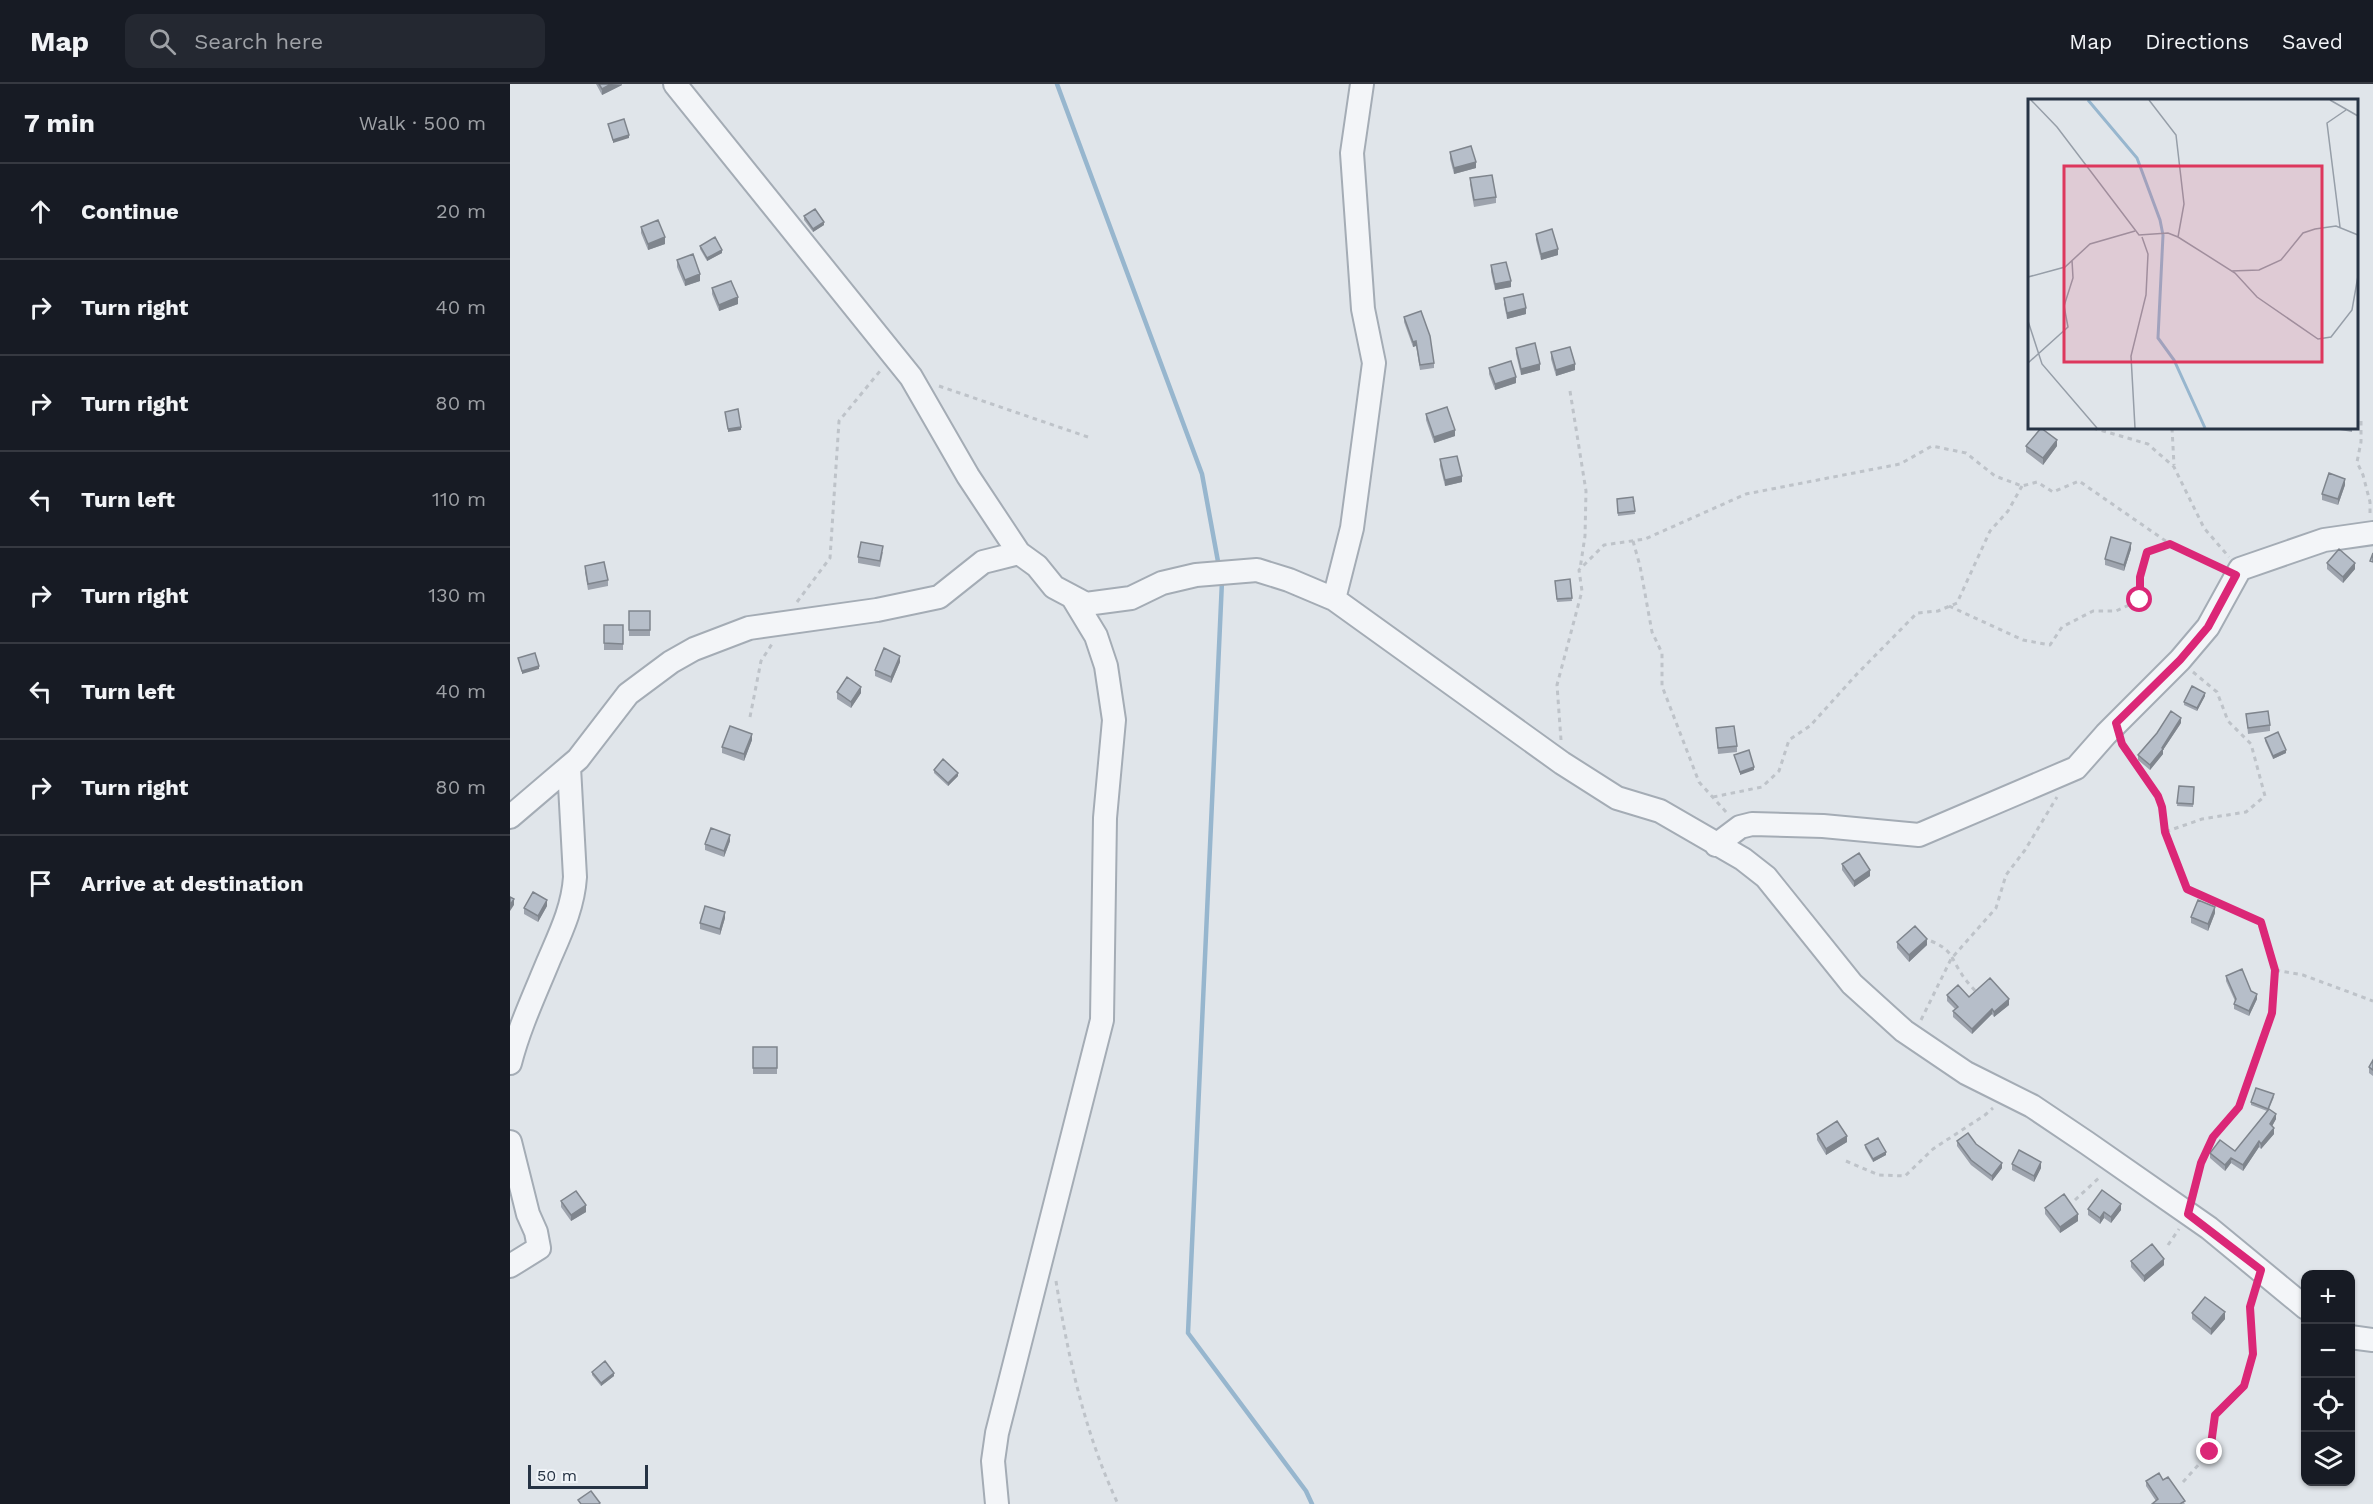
<!DOCTYPE html>
<meta charset="utf-8">
<style>
body{margin:0;font-family:"Work Sans",sans-serif;background:#242831;color:#f1f3f6}
.controls{position:absolute;right:18px;bottom:18px;display:grid;overflow:hidden;border-radius:12px;box-shadow:0 2px 4px #0004}
.controls button{width:54px;height:54px;display:grid;place-items:center;padding:0;border:0;border-bottom:2px solid #363941;background:#171b24;color:#f1f3f6;font:30px sans-serif}
.scale{position:absolute;left:18px;bottom:15px;width:120px;box-sizing:border-box;padding-left:6px;border:3px solid #263344;border-top:0;font-size:16px;line-height:21px;white-space:nowrap;color:#263344;-webkit-text-stroke:4px #f0f4f8;paint-order:stroke}
.stop{position:absolute;width:18px;height:18px;margin:-14px;border:4px solid #db2777;border-radius:50%;background:#fff}
.stop.end{background:#db2777;border-color:#fff;box-shadow:0 2px 6px #0008}
.list{margin:0;padding:0;list-style:none}
h2{display:flex;justify-content:space-between;align-items:center;height:78px;margin:0;padding:0 24px;font-size:26px}
h2 small{font-size:20px;font-weight:400;color:#9ea1a6}
.list li{display:grid;grid-template-columns:39px 1fr auto;gap:18px;align-items:center;box-sizing:border-box;height:96px;padding:0 24px;border-top:2px solid #363941}
.list b{display:block;font-size:22px;white-space:nowrap}
.list em{font-size:20px;font-style:normal;color:#9ea1a6}
.icon{flex:none;width:33px;height:33px;fill:none;stroke:currentColor;stroke-width:2;stroke-linecap:round;stroke-linejoin:round}
.map{position:relative;flex:none;width:1863px;height:1420px;overflow:hidden}
header{display:flex;align-items:center;gap:36px;box-sizing:border-box;height:84px;padding:0 30px;background:#171b24;border-bottom:2px solid #363941}
header strong{font-size:28px}
nav{display:flex;gap:33px;margin-inline-start:auto;font-size:21px}
.search{width:420px;height:54px;background:#242831;display:flex;align-items:center;gap:15px;box-sizing:border-box;padding:0 21px;border-radius:12px;color:#9ea1a6;font-size:22px}
main{display:flex}
aside{flex:1;background:#171b24}
.map>svg:first-child{display:block}
</style>
<header>
<strong>Map</strong>
<div class="search"><svg class="icon" aria-label="search" viewBox="0 0 24 24"><circle cx="10" cy="10" r="6"/><path d="M15 15l6 6"/></svg>Search here</div>
<nav><a>Map</a><a>Directions</a><a>Saved</a></nav>
</header>
<main>
<aside>
<h2>7 min<small>Walk · 500 m</small></h2>
<ul class="list">
<li><svg class="icon" aria-label="ahead" viewBox="0 0 24 24"><path d="M12 20V5M6 11l6-6 6 6"/></svg><div><b>Continue</b></div><em>20 m</em></li>
<li><svg class="icon" aria-label="right" viewBox="0 0 24 24"><path d="M7 20v-9h11M14 6l5 5-5 5"/></svg><div><b>Turn right</b></div><em>40 m</em></li>
<li><svg class="icon" aria-label="right" viewBox="0 0 24 24"><path d="M7 20v-9h11M14 6l5 5-5 5"/></svg><div><b>Turn right</b></div><em>80 m</em></li>
<li><svg class="icon" aria-label="left" viewBox="0 0 24 24"><path d="M17 20v-9H6M10 6l-5 5 5 5"/></svg><div><b>Turn left</b></div><em>110 m</em></li>
<li><svg class="icon" aria-label="right" viewBox="0 0 24 24"><path d="M7 20v-9h11M14 6l5 5-5 5"/></svg><div><b>Turn right</b></div><em>130 m</em></li>
<li><svg class="icon" aria-label="left" viewBox="0 0 24 24"><path d="M17 20v-9H6M10 6l-5 5 5 5"/></svg><div><b>Turn left</b></div><em>40 m</em></li>
<li><svg class="icon" aria-label="right" viewBox="0 0 24 24"><path d="M7 20v-9h11M14 6l5 5-5 5"/></svg><div><b>Turn right</b></div><em>80 m</em></li>
<li><svg class="icon" aria-label="arrive" viewBox="0 0 24 24"><path d="M6 21V4h12l-3 4 3 4H6"/></svg><div><b>Arrive at destination</b></div></li>
</ul>
</aside>
<div class="map">
<svg width="1863" height="1420" viewBox="0 0 1863 1420">
<rect width="100%" height="100%" fill="#e0e5ea"/>
<g fill="none" stroke-linecap="round" stroke-linejoin="round">
<path stroke="#97b6ce" stroke-width="4.5" d="M547,0L692,390L709,483
M712,497L678,1249L796,1407L802,1420"/>
<g stroke="#a4acb5" stroke-width="26">
<path id="minor" d="M165,0L401,293L458,392L509,469L527,482L544,503L576,520L621,514L652,499L686,491L747,486L779,496L824,515L1052,679L1107,714L1150,727L1233,775L1256,793L1342,900L1394,947L1456,989L1522,1022L1577,1059L1699,1144L1796,1224
M824,515L842,444L864,279L853,225L842,69L852,0
M0,733L68,675L118,610L161,578L184,565L239,544L367,526L429,513L473,478L509,469
M1206,761L1230,743L1242,740L1313,742L1409,751L1566,684L1596,650L1670,576L1698,543L1730,485L1814,456L1863,449
M0,979C9,944 24,912 38,878C50,850 63,824 65,793L59,683
M0,1058L18,1130L26,1148L29,1164L0,1182
M1840,1253L1863,1256
M487,1420L483,1377L487,1349L592,936L595,734L604,636L596,582L586,552L563,514"/>
</g>
<path stroke="#bec3c9" stroke-width="3" stroke-dasharray="4.5 4.5" stroke-linecap="butt" d="M429,302L578,353
M1060,307L1076,407L1075,452L1070,485
M1851,337V358L1847,378L1853,391L1860,418V433
M1583,344L1638,360L1664,383L1694,444L1719,473
M1662,344L1664,381
M1123,457L1130,482L1142,548L1152,569V602L1189,698L1217,729
M287,518L320,474L329,337L370,287L373,288
M1439,522L1513,556L1540,561L1552,543L1583,527H1606L1630,516V493L1637,468L1660,460
M1683,588L1707,608L1718,637L1741,660L1755,712L1736,728L1692,735L1655,748L1677,805L1751,838L1765,886L1793,891L1863,917
M240,633L251,577L262,560
M1051,656L1047,601L1072,507L1069,486L1094,461L1135,455L1236,410L1390,380L1422,362L1456,369L1485,392L1512,402L1527,398L1543,408L1569,397L1660,460L1711,484
M1612,660L1648,713L1655,748
M1203,713L1252,703L1269,687L1279,656L1300,642L1346,591L1407,529L1428,527L1447,519L1480,447L1498,427L1512,402
M1421,857C1442,866 1440,872 1451,889C1455,896 1462,903 1467,909
M1411,936L1441,875L1486,824L1496,791L1515,766L1547,713
M1336,1077L1369,1091L1395,1092L1423,1065L1475,1031L1483,1024
M1683,1112L1691,1079L1703,1053L1729,1023L1762,929L1765,886
M1565,1116L1591,1092
M1658,1161L1669,1145
M546,1197C558,1273 575,1350 608,1420
M1673,1398L1700,1368L1705,1331L1734,1302L1743,1270L1741,1223L1746,1205"/>
<use href="#minor" stroke="#f3f5f8" stroke-width="22"/>
</g>
<path fill="#9da3ad" d="M86,0H112V1L92,11Z
M940,68L966,84L944,90L940,75Z
M960,94L986,113V119L964,123L960,100Z
M294,132L314,141L303,148L294,136Z
M131,143L155,160L138,166L131,149Z
M1026,150L1048,171L1031,176L1026,156Z
M190,162L212,169L197,177L190,165Z
M167,176L190,197L175,202L167,183Z
M981,181L1001,203L985,206L981,188Z
M202,204L228,220L209,227L202,210Z
M994,214L1016,230L997,235L994,220Z
M894,233L924,279V284L910,286L906,262L903,263L894,238Z
M1006,264L1030,286L1011,291L1006,270Z
M1041,268L1065,286L1046,292L1041,275Z
M979,284L1006,299L985,306L979,290Z
M916,330L945,352L924,359L916,336Z
M1824,344H1842V348L1824,345Z
M1516,362H1547L1533,381L1516,368Z
M930,375L952,398L935,402L930,382Z
M1835,401L1828,421L1812,416V410Z
M1123,413L1125,430L1108,432L1107,415Z
M1621,465L1614,487L1595,481V475Z
M373,468L370,483L348,479V473Z
M1817,479L1845,485L1833,499L1817,485Z
M75,482L98,496V502L78,506L75,488Z
M1060,495L1062,517L1047,518L1045,497Z
M119,527H140V552H119Z
M94,541H113V566H94Z
M390,578L381,599L365,592V586Z
M327,608L351,609L341,624L327,615Z
M1695,612L1687,627L1674,621V618Z
M1736,630L1760,641V647L1738,650Z
M1671,639L1653,666V670L1640,686L1628,676V671Z
M1206,644L1227,662V668L1208,670Z
M1755,654L1776,669L1763,675L1755,657Z
M242,656L234,677L212,669V663Z
M424,686L448,692L438,702L424,689Z
M1669,702L1684,703L1683,723L1667,722Z
M220,757L214,773L195,766V760Z
M1332,780L1360,792L1344,803L1332,786Z
M37,822L28,838L14,830V824Z
M1705,829L1698,847L1681,839V833Z
M215,834L210,851L190,845V839Z
M1387,858L1417,861L1399,878L1387,864Z
M1716,892L1741,907L1747,915L1739,932L1724,925V920L1725,917L1716,897Z
M1437,911L1459,913L1499,921L1484,933L1482,930L1462,950L1443,933V927L1445,925L1437,917Z
M243,963H267V990H243Z
M1863,976V992L1859,989V983Z
M1764,1013L1759,1025L1766,1035L1762,1042L1764,1050L1751,1065L1749,1063L1733,1087L1721,1079L1715,1087L1700,1074V1069L1725,1067L1757,1027L1741,1021V1018Z
M1307,1050L1337,1058L1316,1071L1307,1056Z
M1447,1057L1466,1060L1492,1084L1482,1097L1461,1081L1447,1062Z
M1355,1061L1376,1071L1363,1078L1355,1064Z
M1502,1080L1531,1084L1524,1098L1502,1086Z
M51,1117L76,1128L61,1137L51,1123Z
M1535,1124L1568,1137L1550,1149L1535,1130Z
M1578,1125L1611,1126L1601,1139L1594,1134L1590,1140L1578,1131Z
M1621,1177L1654,1181L1634,1198L1621,1183Z
M1682,1229L1715,1235L1701,1251L1682,1235Z
M82,1288L104,1292L91,1302L82,1291Z
M1653,1396L1675,1420L1646,1417L1636,1402V1397Z"/>
<path fill="#7f858d" d="M101,0L112,1L92,11V5Z
M119,51V54L103,59V56Z
M966,78V84L944,90V84Z
M314,138V141L303,148V145Z
M155,153V160L138,166V160Z
M1048,165V171L1031,176V170Z
M212,166V169L197,177V174Z
M190,190V197L175,202V196Z
M1001,197V203L985,206V200Z
M228,213V220L209,227V221Z
M1016,224V230L997,235V229Z
M906,257V262L903,263V258Z
M1030,280V286L1011,291V285Z
M1065,280V286L1046,292V286Z
M1006,293V299L985,306V300Z
M231,343V346L218,348V345Z
M945,346V352L924,359V353Z
M1547,356V362L1533,381V374Z
M952,392V398L935,402V396Z
M1835,395V401L1828,421V415Z
M1621,459V465L1614,487V481Z
M1845,479V485L1833,499V493Z
M390,572V578L381,599V593Z
M29,582V585L12,590V587Z
M351,603V609L341,624V618Z
M1695,609V612L1687,627V624Z
M1671,634V639L1653,666V670L1640,686V681Z
M242,650V656L234,677V670Z
M1776,666V669L1763,675V672Z
M1244,683V686L1230,691V688Z
M448,689V692L438,702V699Z
M220,751V757L214,773V767Z
M1360,786V792L1344,803V797Z
M4,815V821L0,827V821Z
M37,816V822L28,838V832Z
M1705,823V829L1698,847V840Z
M215,828V834L210,851V845Z
M1417,855V861L1399,878V871Z
M1747,910V915L1739,932V927Z
M1499,915V921L1484,933V928Z
M1482,925V930L1462,950V945Z
M1766,1030V1035L1760,1046V1040Z
M1764,1044V1050L1751,1065V1060Z
M1337,1052V1058L1316,1071V1065Z
M1749,1057V1063L1733,1087V1081Z
M1376,1068V1071L1363,1078V1075Z
M1721,1074V1079L1715,1087V1081Z
M1531,1078V1084L1524,1098V1092Z
M1492,1079V1084L1482,1097V1092Z
M1611,1120V1126L1601,1139V1133Z
M76,1121V1128L61,1137V1131Z
M1594,1128V1134L1590,1140V1134Z
M1568,1130V1137L1550,1149V1143Z
M1654,1175V1181L1634,1198V1192Z
M1715,1228V1235L1701,1251V1245Z
M104,1289V1292L91,1302V1299Z"/>
<path fill="#b6bec9" stroke="#7f858d" stroke-width="1.5" d="M89,0H101L92,5Z
M114,35L119,51L103,56L98,40Z
M961,62L966,78L944,84L940,68Z
M982,91L986,113L964,116L960,94Z
M305,125L314,138L303,145L294,132Z
M148,136L155,153L138,160L131,143Z
M1042,145L1048,165L1031,170L1026,150Z
M205,153L212,166L197,174L190,162Z
M183,170L190,190L175,196L167,176Z
M996,178L1001,197L985,200L981,181Z
M221,197L228,213L209,221L202,204Z
M1013,210L1016,224L997,229L994,214Z
M911,227L920,252L924,279L910,281L906,257L903,258L894,233Z
M1025,259L1030,280L1011,285L1006,264Z
M1060,263L1065,280L1046,286L1041,268Z
M1001,277L1006,293L985,300L979,284Z
M937,323L945,346L924,353L916,330Z
M228,325L231,343L218,345L215,328Z
M1531,344L1547,356L1533,374L1516,362Z
M947,372L952,392L935,396L930,375Z
M1819,389L1835,395L1828,415L1812,410Z
M1123,413L1125,427L1108,429L1107,415Z
M1601,453L1621,459L1614,481L1595,475Z
M351,458L373,462L370,477L348,473Z
M1829,465L1845,479L1833,493L1817,479Z
M1863,469V478L1860,477Z
M94,478L98,496L78,500L75,482Z
M1060,495L1062,514L1047,515L1045,497Z
M119,527H140V546H119Z
M94,541H113V560L94,559Z
M374,564L390,572L381,593L365,586Z
M25,569L29,582L12,587L8,574Z
M337,593L351,603L341,618L327,608Z
M1682,602L1695,609L1687,624L1674,618Z
M1661,627L1671,634L1652,664L1653,665L1640,681L1628,671L1647,649Z
M1758,627L1760,641L1738,644L1736,630Z
M220,642L242,650L234,670L212,663Z
M1224,642L1227,662L1208,664L1206,644Z
M1768,648L1776,666L1763,672L1755,654Z
M1239,666L1244,683L1230,688L1224,671Z
M433,675L448,689L438,699L424,686Z
M1669,702L1684,703L1683,720L1667,719Z
M201,744L220,751L214,767L195,760Z
M1349,769L1360,786L1344,797L1332,780Z
M23,808L37,816L28,832L14,824Z
M0,813L4,815L0,821Z
M1688,816L1705,823L1698,840L1681,833Z
M195,822L215,828L210,845L190,839Z
M1405,842L1417,855L1399,871L1387,858Z
M1732,885L1741,907L1747,910L1739,927L1724,920L1726,915L1716,892Z
M1480,894L1499,915L1484,928L1482,925L1462,945L1443,927L1448,923L1437,911L1448,901L1459,913Z
M243,963H267V984H243Z
M1863,976V986L1859,983Z
M1746,1004L1764,1010L1758,1025L1741,1018Z
M1759,1025L1766,1030L1760,1040L1764,1044L1751,1060L1749,1057L1733,1081L1721,1074L1715,1081L1700,1069L1710,1056L1725,1067Z
M1327,1037L1337,1052L1316,1065L1307,1050Z
M1458,1049L1466,1060L1492,1079L1482,1092L1461,1076L1447,1057Z
M1368,1054L1376,1068L1363,1075L1355,1061Z
M1509,1066L1531,1078L1524,1092L1502,1080Z
M1592,1106L1611,1120L1601,1133L1594,1128L1590,1134L1578,1125Z
M66,1107L76,1121L61,1131L51,1117Z
M1554,1110L1568,1130L1550,1143L1535,1124Z
M1642,1160L1654,1175L1634,1192L1621,1177Z
M1695,1213L1715,1228L1701,1245L1682,1229Z
M95,1277L104,1289L91,1299L82,1288Z
M1649,1389L1653,1396L1658,1393L1675,1417L1670,1420H1642L1648,1415L1636,1397Z
M81,1407L90,1419L89,1420H71L68,1416Z"/>
<g fill="none" stroke-linecap="round" stroke-linejoin="round">
<path stroke="#db2777" stroke-width="8" d="M1630,516V493L1637,468L1660,460L1726,491L1698,543L1670,576L1606,639L1612,660L1648,712L1652,723L1655,748L1677,805L1751,838L1765,886L1762,929L1729,1023L1703,1053L1691,1079L1678,1130L1751,1186L1740,1223L1743,1270L1734,1302L1705,1331L1700,1368"/>
</g>
<g transform="translate(1518 15)">
<rect width="330" height="330" fill="#e0e5ea"/>
<path fill="none" stroke="#97b6ce" stroke-width="3" d="M60,1L109,59L132,121L135,136L130,239L146,261L177,329"/>
<path fill="none" stroke="#969ea8" stroke-width="1.5" d="M3,1L29,28L111,136L140,134L150,138L207,174L229,198L290,240L303,238L324,211L330,177M121,1L148,36L156,105L150,138M302,1L330,17M312,128L299,24L318,11M203,172L231,171L253,161L275,134L287,130L308,127L330,136M0,178L37,168L62,145L107,132M0,222L14,265L69,329M0,264L40,228L36,207L45,179L44,161M107,329L103,257L118,196L120,155L114,138"/>
<path fill="#dd375d" fill-opacity="0.15" stroke="#dd375d" stroke-width="3" d="M36,67H294V263H36Z"/>
<rect width="330" height="330" fill="none" stroke="#263344" stroke-width="3"/>
</g>
</svg>
<div class="controls">
<button>+</button>
<button>−</button>
<button><svg class="icon" aria-label="locate" viewBox="0 0 24 24"><circle cx="12" cy="12" r="6"/><path d="M12 2v4M12 18v4M2 12h4M18 12h4"/></svg></button>
<button><svg class="icon" aria-label="layers" viewBox="0 0 24 24"><path d="M12 4l9 5-9 5-9-5zM3 14l9 5 9-5"/></svg></button>
</div>
<div class="scale">50 m</div>
<div class="stop" style="left:1630px;top:516px"></div>
<div class="stop end" style="left:1700px;top:1368px"></div>
</div>
</main>
